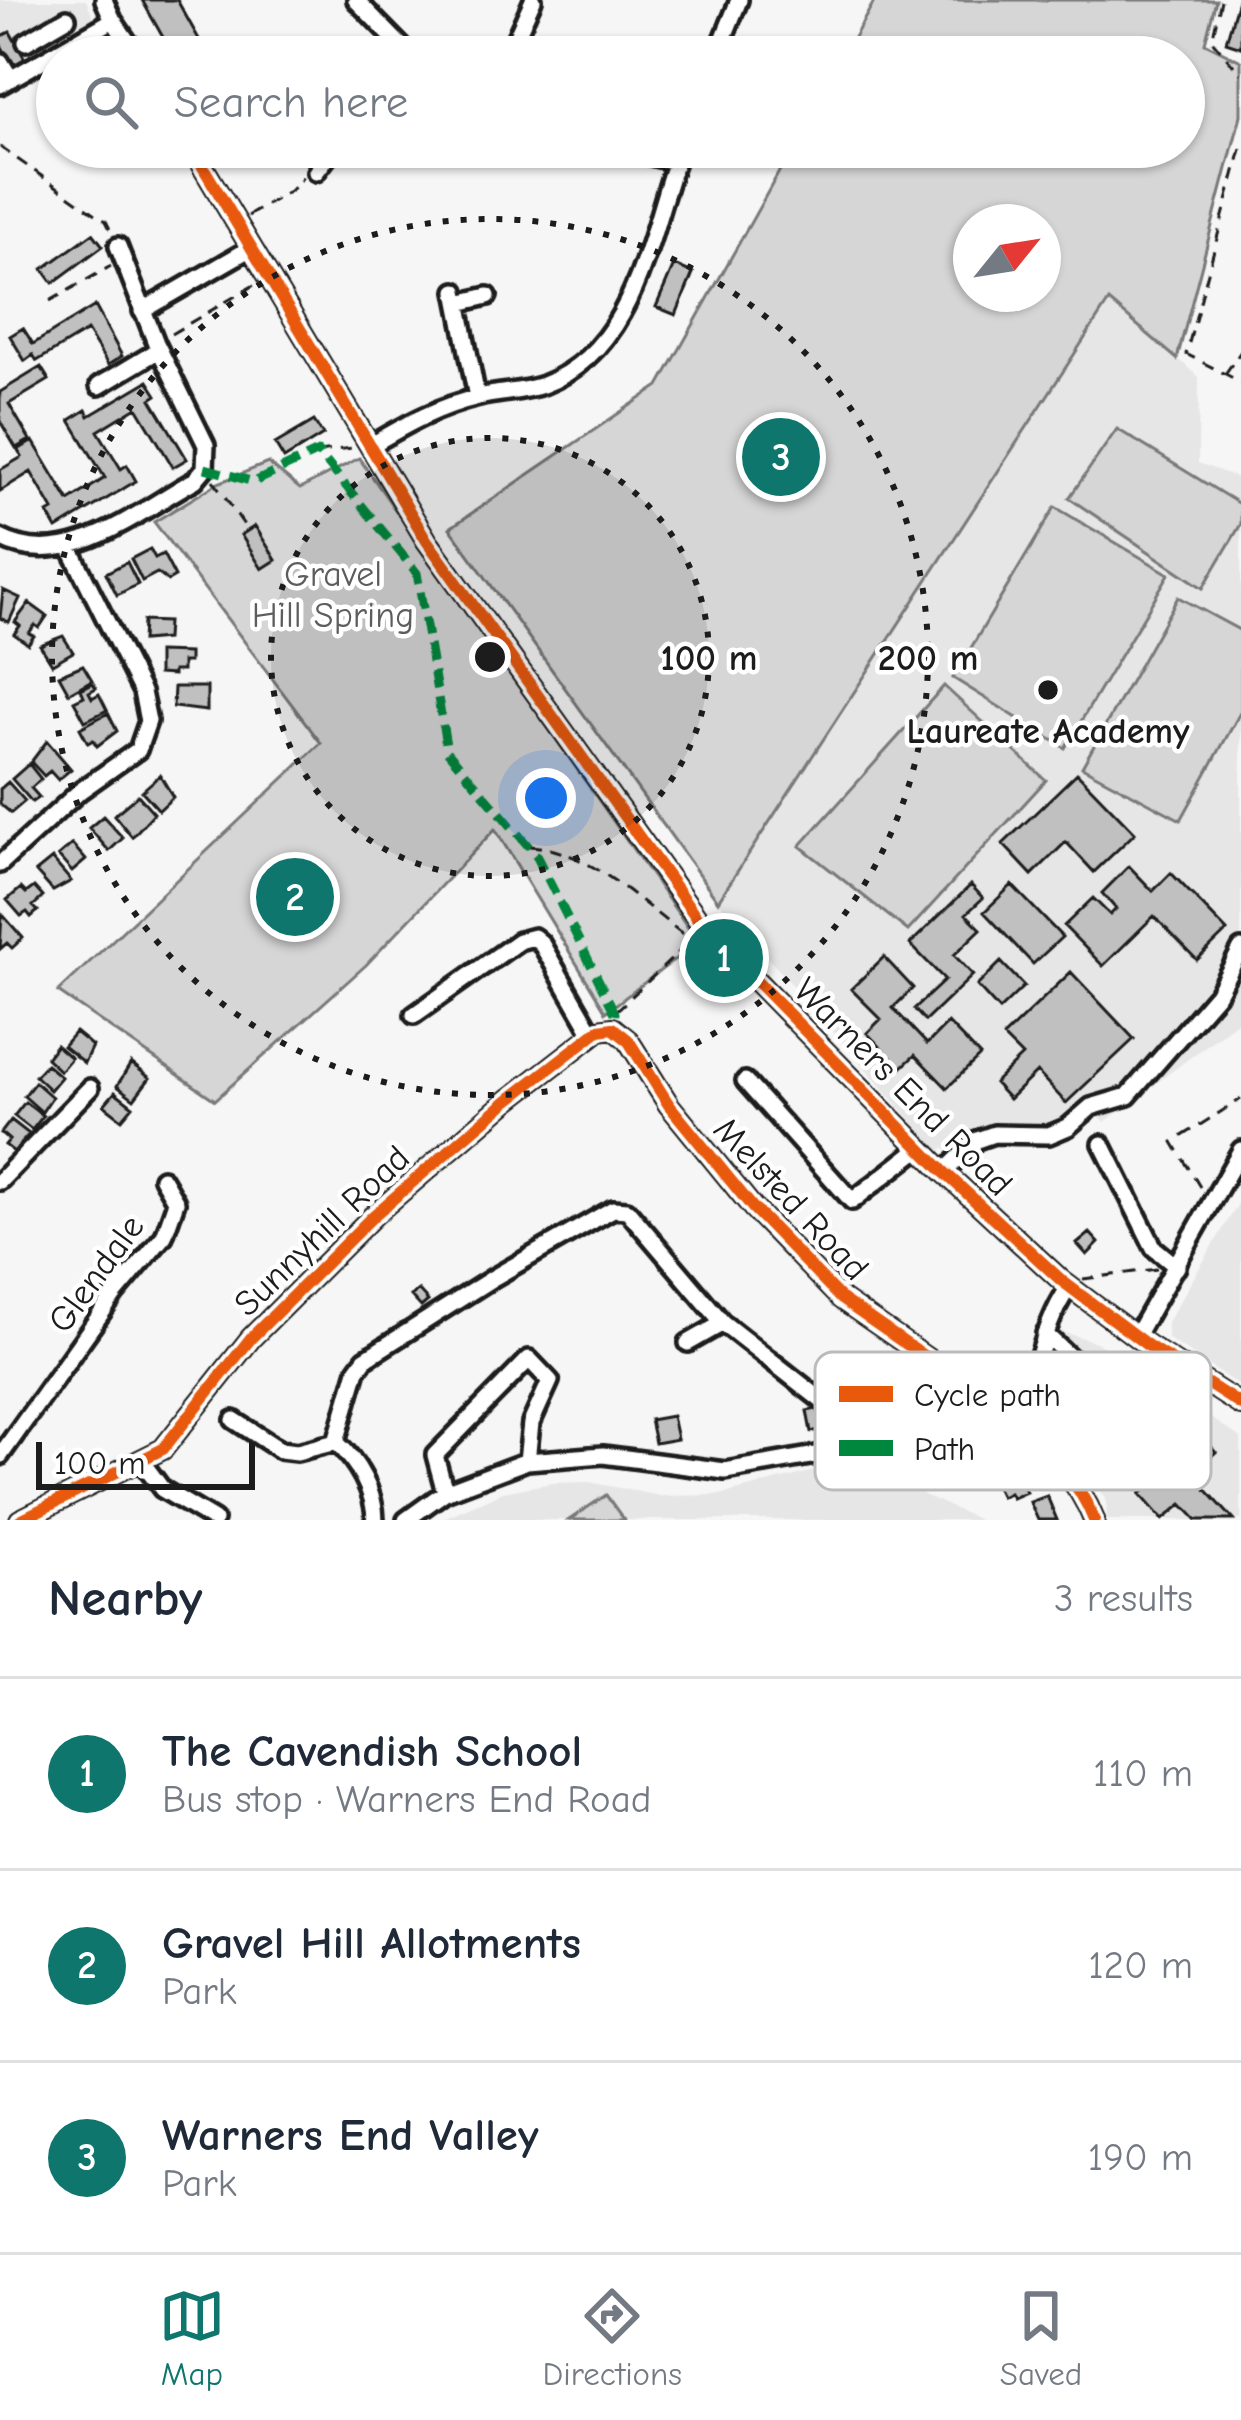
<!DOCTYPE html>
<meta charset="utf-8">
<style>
body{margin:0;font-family:"Comic Neue",sans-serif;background:#f2f2f3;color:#1f2937}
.compass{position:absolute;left:953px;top:204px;width:108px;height:108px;border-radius:50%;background:#fff;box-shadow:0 3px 9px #0004;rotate:60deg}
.scale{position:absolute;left:36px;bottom:30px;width:219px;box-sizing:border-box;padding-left:12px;border:6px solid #1c1c1c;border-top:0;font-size:33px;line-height:42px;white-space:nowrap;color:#1c1c1c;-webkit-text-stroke:9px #fff;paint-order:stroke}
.you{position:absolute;left:546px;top:798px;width:42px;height:42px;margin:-30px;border:9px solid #fff;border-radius:50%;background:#1a73e8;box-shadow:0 0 0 18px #1a73e833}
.badge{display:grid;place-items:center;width:78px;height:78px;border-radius:50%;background:#0f766e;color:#fff;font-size:39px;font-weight:700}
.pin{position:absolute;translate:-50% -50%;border:6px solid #fff;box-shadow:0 3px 12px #0006}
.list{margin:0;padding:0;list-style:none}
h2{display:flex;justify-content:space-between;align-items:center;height:156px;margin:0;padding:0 48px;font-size:51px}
h2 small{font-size:39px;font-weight:400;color:#747a83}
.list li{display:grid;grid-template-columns:78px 1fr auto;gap:36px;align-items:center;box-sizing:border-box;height:192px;padding:0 48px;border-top:3px solid #e0e1e3}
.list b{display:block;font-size:45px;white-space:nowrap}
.list p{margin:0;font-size:39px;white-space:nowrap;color:#747a83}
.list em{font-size:39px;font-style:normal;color:#747a83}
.icon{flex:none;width:66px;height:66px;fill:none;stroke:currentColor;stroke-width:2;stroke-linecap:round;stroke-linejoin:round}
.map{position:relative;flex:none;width:1241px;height:1520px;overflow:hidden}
.search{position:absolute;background:#fff;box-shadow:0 3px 9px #0004;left:36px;right:36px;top:36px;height:132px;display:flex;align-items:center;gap:30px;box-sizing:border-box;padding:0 42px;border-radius:66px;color:#747a83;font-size:45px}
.sheet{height:732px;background:#fff}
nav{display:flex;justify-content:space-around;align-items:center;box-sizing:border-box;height:168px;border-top:3px solid #e0e1e3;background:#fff;font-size:33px;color:#747a83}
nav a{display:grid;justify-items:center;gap:6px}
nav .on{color:#0f766e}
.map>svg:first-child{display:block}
</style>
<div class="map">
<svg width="1241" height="1520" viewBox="0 0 1241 1520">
<rect width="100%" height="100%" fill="#f6f6f6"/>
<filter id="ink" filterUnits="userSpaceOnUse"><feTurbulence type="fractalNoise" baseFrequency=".00833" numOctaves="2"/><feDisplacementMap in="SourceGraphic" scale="24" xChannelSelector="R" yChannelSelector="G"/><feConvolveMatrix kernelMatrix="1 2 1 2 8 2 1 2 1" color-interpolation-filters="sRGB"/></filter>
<g filter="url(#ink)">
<path fill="#e6e6e6" d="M0,0H86L95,20L0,74Z
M1110,300L1199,377L1198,463L1241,479V1019L1105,1122L1091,1108L1033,1129L1001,1124L991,1127L973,1134L952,1153L944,1147L939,1152L718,901Z
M1241,1199V1387L1167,1338V1322Z
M1054,1329L1096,1342L1241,1438V1520H1107L1106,1498L1039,1421Z
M912,1446L922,1494L979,1520H439L503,1492L552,1483L589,1482L660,1496L720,1495Z"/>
<path fill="#d6d6d6" stroke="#797979" stroke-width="3" fill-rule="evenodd" d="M875,0H1216L1205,43L1241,61V115L1177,359L1109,301L718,901L450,528L659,386L793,147H1184V57H843ZM971,222H1043V294H971Z
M1117,429L1241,505V524L1203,588L1069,498Z
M359,458L698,942L606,1012L495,829L366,965L215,1100L58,992L321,743L154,522L218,483L268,463L300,489Z
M1055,507L1169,574L1065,748L953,678Z
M1178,597L1241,631V711L1181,820L1082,767Z
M944,686L1046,780L908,931L800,846Z
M606,1495L624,1520H569Z"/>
<path fill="#c0c0c0" stroke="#1c1c1c" stroke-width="3" d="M142,0H177L209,57H174Z
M1238,0H1241V47L1226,42Z
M10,32L25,59L12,66L0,43V37Z
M57,99V127L53,129L41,108Z
M93,233L103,246L53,283L43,269Z
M674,265L693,273L676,315L656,307Z
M95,306L122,356L108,365L87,331L37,361L33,355L25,361L10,336L23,328L33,344Z
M41,367L49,380L9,404L30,440L16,448L0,421V392Z
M148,381L157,395L151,399L187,459L173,467L137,407L98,431L121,469L127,465L136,481L57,529L48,513L53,510L31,472L0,491V470L22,457L18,450L33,441L69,501L105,478L70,420L86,410L89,416Z
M314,421L323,435L284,459L275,444Z
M255,526L276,560L262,569L241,535Z
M150,549L155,558L163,554L175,577L168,581L157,573L142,581L131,559Z
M127,562L138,584L117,595L106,573Z
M3,590L20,598L9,622L0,618Z
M29,603L47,616L39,628L35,625L29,633L34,636L28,644L14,634L20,626L15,622Z
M143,621L167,622L166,639L142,641Z
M63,636L73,652L52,664L40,645Z
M158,652L189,653V662H182V671H173V675L158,674Z
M83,665L92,680L69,693L59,675Z
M93,683L96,688L89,692L92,698L99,694L107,710L85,721L74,701L84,696L81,689Z
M174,687H207V711L173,707Z
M108,713L117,731L97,746L93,740L88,743L80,728Z
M47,741L71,769L58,780L50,771L44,776L31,762Z
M29,764L41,779L31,788L39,797L32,802L12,779Z
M1077,773L1135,833L1094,872L1066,842L1032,875L1003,844Z
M160,775L173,797L159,810L142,791Z
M8,782L25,801L11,813L0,804V789Z
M138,795L154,813L132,837L114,815Z
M103,816L123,838L109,851L89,828Z
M72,844L86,860L72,872L58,856Z
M52,859L71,881L53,891L36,872Z
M1129,866L1153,891L1171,873L1227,931L1197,960L1154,916L1103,966L1064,926L1093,898L1110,915L1116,909L1102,893Z
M971,885L983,898L966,914L981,929L954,955L973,975L925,1021L914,1009L945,980L910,944Z
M1012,885L1062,937L1033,964L984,912Z
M34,887L43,897L33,906L38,911L31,917L27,912L21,916L7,900L21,888L26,893Z
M2,914L23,938L12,948L7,943L0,949Z
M884,957L913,988L893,1008L927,1044L948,1023L980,1056L947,1088L915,1055L901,1068L867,1033L881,1019L851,989Z
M1001,962L1024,986L999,1010L977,986Z
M1071,972L1134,1039L1066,1103L1037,1072L1009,1099L994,1083L1022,1056L1003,1037Z
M75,1032L92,1046L84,1063L63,1046Z
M56,1045L71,1058L60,1071L46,1058Z
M131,1063L150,1078L134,1099L117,1086Z
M46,1064L61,1077L50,1090L35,1076Z
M35,1082L52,1097L42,1112L24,1096Z
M115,1092L133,1106L122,1119L104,1105Z
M25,1102L43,1116L32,1130L14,1116Z
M11,1120L29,1134L14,1152L5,1145L9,1140L1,1133Z
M1090,1233L1099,1243L1087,1255L1077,1244Z
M418,1290L428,1301L421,1307L411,1296Z
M1104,1399L1129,1426L1157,1399L1180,1424L1186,1419L1216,1452L1192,1474L1234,1520H1197L1182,1504L1163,1520L1140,1494L1164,1473L1147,1454L1124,1475L1082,1428L1094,1417L1089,1412Z
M826,1407L828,1416L835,1414L844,1424L811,1432L807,1411Z
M672,1416L677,1439L655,1443L650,1420Z
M951,1462L957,1475L947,1479L950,1487L940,1491L931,1471Z
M1017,1472L1026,1492L1012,1498L1009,1493L1001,1497L996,1487L1004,1483L1002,1478Z
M1047,1496L1057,1520H1038L1030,1502Z"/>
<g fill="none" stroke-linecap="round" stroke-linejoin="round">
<g stroke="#1c1c1c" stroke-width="24">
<path id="minor" d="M104,0L113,20L138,57
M356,0L412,57
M26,42L67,18
M507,57L533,0
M716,57L739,0
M0,61L11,79
M0,85L113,20
M191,147L427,541L705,929L944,1172L1062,1281L1147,1345L1241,1405
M616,147L675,162
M316,172L335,147
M456,291L477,397
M459,303L488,296
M142,311L251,248
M99,386L159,350
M370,446C405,425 439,406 479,397C499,392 523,392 543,385C638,349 649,230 681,147
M0,538C67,573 137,512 195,480L205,468L206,445L156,343L118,246
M0,864L80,791L138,750L148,721L142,692L70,548
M414,1015L519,941L534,937L541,943L593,1034
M745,1081L852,1201L920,1148
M1102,1144L1154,1248L1177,1267
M944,1172L977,1140L994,1134L1049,1135L1068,1127L1091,1107L1128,1096L1217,994L1241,949
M0,1181L90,1088
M1137,1334L1241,1150
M688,1343L723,1323
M1033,1386L1072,1408L1087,1397V1373L1045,1334
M234,1420L280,1450L297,1452L336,1442C357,1461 375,1492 375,1520
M1016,1420C1039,1374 1040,1329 1069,1287
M336,1442L357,1370L365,1359L493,1278L613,1209L627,1210L723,1323L876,1443
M0,1456L115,1294L164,1236L176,1202L162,1178
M142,1462L162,1489L214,1520
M445,1492L435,1455L529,1359L550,1381L531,1423L527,1461
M20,1520L163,1449L251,1338L373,1216L507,1101L599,1030L613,1028L628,1040L669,1105L753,1208L841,1299L1016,1420C1047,1448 1079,1481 1094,1520
M406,1520L445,1492L527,1461L603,1455L725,1471L867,1446L948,1416L968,1390"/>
</g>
<path stroke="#1c1c1c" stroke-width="3" stroke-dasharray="12 9" stroke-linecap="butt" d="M1221,0L1212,40L1241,74
M0,147L106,221L112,233
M1241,149L1186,354L1241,382
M248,216L290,191L303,177
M50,301L111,266
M171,334L256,284
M1225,374L1241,351
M318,452L352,448
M213,480L248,531
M529,846C591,849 643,906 691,940
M616,1011L692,940
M1200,1187L1173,1142L1241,1099
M1083,1279L1157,1269"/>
<use href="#minor" stroke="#fff" stroke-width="15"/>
<path stroke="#00873e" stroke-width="9" stroke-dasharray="18 9" stroke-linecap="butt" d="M205,468L254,482L318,452L417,573L447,751L536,855L615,1013L613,1028"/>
<g stroke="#fff" stroke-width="20">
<path id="cycleway" d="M191,147L427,541L705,929L944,1172L1062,1281L1147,1345L1241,1405
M20,1520L163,1449L251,1338L373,1216L507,1101L599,1030L613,1028L628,1040L669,1105L753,1208L841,1299L1016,1420C1047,1448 1079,1481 1094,1520"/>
</g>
<use href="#cycleway" stroke="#e8590c" stroke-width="12"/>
</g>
</g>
<circle cx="490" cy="657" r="219" fill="#1c1c1c" fill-opacity=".12"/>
<g fill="none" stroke="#1c1c1c" stroke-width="6" stroke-dasharray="6 12">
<circle cx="490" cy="657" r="219"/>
<circle cx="490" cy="657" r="438"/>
</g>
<circle fill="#1c1c1c" stroke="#fff" stroke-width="4.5" cx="1048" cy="690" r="12"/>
<g text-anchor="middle" stroke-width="9" stroke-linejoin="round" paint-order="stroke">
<g font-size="36" fill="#5d5d5d" stroke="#fff">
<text x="333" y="586">Gravel<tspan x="333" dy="41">Hill Spring</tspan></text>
</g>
<g font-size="36" font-weight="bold" fill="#1c1c1c" stroke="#fff">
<text x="1048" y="743">Laureate Academy</text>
</g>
<g font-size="36" fill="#1c1c1c" stroke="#fff">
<text transform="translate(904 1086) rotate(45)" y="13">Warners End Road</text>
<text transform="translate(792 1198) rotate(47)" y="13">Melsted Road</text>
<text transform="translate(321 1230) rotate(-44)" y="13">Sunnyhill Road</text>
<text transform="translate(95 1273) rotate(-54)" y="13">Glendale</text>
</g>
</g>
<rect x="815" y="1352" width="396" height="138" rx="18" fill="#fff" stroke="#bbb" stroke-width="3"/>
<rect x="839" y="1386" width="54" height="16" fill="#e8590c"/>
<rect x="839" y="1440" width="54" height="16" fill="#00873e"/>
<g font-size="33" fill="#1c1c1c">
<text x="914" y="1406">Cycle path</text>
<text x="914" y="1460">Path</text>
</g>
<circle cx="490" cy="657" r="18" fill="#1c1c1c" stroke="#fff" stroke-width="6"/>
<g font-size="36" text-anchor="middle" font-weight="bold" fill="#1c1c1c" stroke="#fff" stroke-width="9" stroke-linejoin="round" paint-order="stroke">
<text x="709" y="670">100 m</text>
<text x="928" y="670">200 m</text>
</g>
</svg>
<svg class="compass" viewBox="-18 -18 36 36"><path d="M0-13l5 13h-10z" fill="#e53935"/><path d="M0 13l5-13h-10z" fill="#747a83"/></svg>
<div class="scale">100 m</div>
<div class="you"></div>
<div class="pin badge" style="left:724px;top:958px">1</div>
<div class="pin badge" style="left:295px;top:897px">2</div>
<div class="pin badge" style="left:781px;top:457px">3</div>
<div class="search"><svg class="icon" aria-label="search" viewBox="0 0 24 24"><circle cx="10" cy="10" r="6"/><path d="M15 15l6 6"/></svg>Search here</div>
</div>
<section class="sheet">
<h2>Nearby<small>3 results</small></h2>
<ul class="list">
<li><span class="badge">1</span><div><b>The Cavendish School</b><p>Bus stop · Warners End Road</p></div><em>110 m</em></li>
<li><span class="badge">2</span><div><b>Gravel Hill Allotments</b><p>Park</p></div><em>120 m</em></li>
<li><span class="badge">3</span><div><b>Warners End Valley</b><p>Park</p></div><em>190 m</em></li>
</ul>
</section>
<nav>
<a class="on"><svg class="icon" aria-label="map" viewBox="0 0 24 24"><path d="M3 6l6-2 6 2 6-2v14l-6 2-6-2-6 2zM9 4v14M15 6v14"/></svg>Map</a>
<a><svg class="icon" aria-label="directions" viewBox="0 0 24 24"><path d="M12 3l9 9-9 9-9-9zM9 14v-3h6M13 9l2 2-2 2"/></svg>Directions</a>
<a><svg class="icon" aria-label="saved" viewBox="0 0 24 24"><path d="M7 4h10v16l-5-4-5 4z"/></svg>Saved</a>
</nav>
